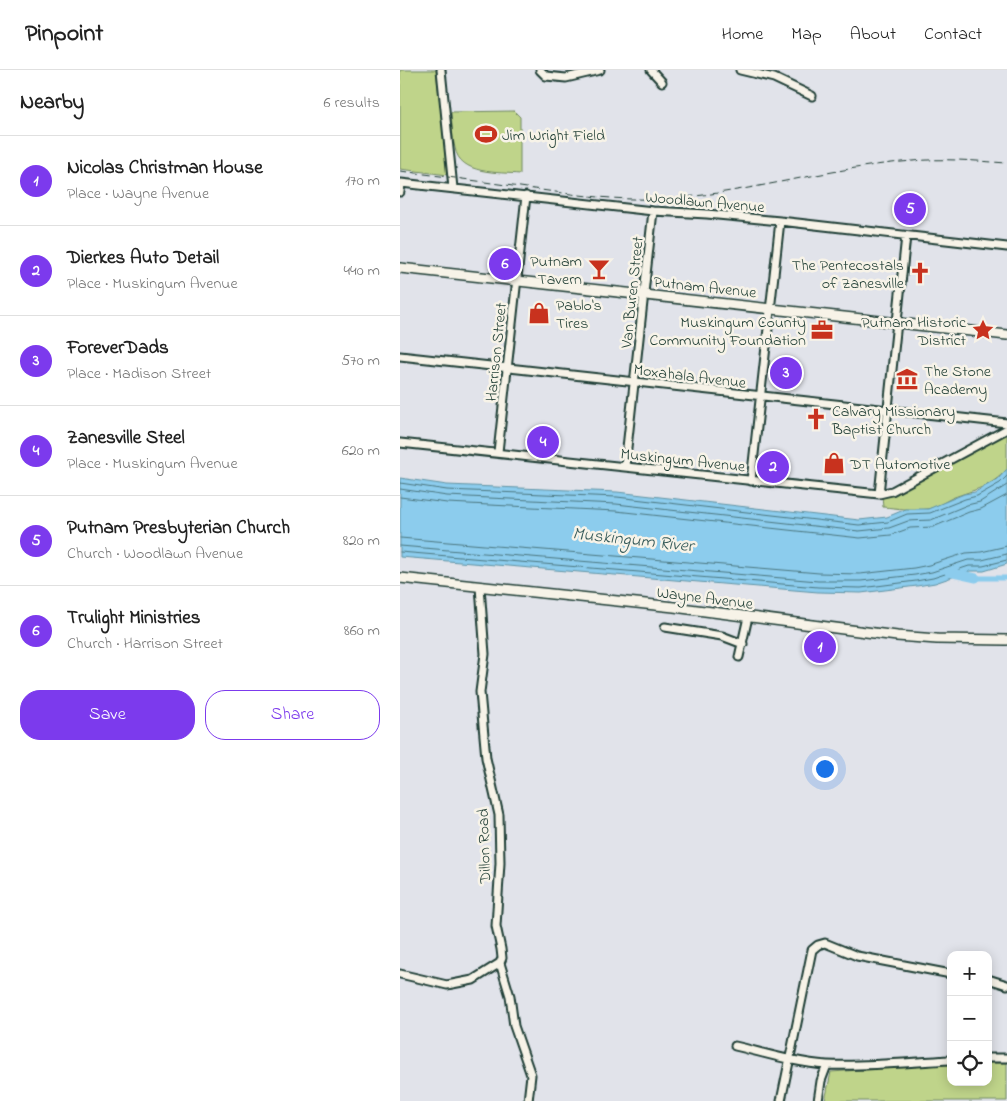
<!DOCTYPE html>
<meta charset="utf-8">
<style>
body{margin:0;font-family:"Indie Flower",sans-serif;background:#f2f2f2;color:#222}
.controls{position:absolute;right:15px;bottom:15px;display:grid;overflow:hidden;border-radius:10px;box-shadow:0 2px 12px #0003}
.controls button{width:45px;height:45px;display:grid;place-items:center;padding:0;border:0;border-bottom:1px solid #e0e0e0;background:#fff;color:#222;font:25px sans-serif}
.you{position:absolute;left:424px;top:698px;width:18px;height:18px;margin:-12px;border:4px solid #fff;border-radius:50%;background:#1a73e8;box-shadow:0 0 0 8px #1a73e833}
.badge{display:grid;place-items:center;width:32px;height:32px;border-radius:50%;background:#7c3aed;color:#fff;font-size:16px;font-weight:700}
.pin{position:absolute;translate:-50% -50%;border:2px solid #fff;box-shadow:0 1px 5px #0006}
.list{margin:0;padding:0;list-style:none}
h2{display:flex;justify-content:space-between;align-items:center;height:65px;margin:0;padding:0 20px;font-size:21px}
h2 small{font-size:16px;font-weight:400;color:#767676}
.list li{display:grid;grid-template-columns:32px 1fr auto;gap:15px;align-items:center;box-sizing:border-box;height:90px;padding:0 20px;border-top:1px solid #e0e0e0}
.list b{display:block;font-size:19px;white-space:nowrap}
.list p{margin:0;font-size:16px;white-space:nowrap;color:#767676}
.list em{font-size:16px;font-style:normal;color:#767676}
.actions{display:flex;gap:10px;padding:15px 20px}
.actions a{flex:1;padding:11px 0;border:1px solid #7c3aed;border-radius:20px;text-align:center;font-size:18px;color:#7c3aed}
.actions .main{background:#7c3aed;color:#fff}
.icon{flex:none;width:28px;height:28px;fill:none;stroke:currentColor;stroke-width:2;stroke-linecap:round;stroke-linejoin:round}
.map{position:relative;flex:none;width:607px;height:1031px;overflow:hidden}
header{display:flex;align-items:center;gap:30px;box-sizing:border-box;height:70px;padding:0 25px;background:#fff;border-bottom:1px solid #e0e0e0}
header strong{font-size:24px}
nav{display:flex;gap:28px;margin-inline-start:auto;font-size:18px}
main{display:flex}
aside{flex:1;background:#fff}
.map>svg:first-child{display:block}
</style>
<header>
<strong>Pinpoint</strong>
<nav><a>Home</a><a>Map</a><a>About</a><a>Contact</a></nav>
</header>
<main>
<aside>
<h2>Nearby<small>6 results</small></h2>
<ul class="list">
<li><span class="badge">1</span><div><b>Nicolas Christman House</b><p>Place · Wayne Avenue</p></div><em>170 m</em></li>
<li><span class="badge">2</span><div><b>Dierkes Auto Detail</b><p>Place · Muskingum Avenue</p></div><em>440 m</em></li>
<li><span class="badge">3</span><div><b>ForeverDads</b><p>Place · Madison Street</p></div><em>570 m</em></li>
<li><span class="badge">4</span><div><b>Zanesville Steel</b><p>Place · Muskingum Avenue</p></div><em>620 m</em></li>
<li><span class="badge">5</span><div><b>Putnam Presbyterian Church</b><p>Church · Woodlawn Avenue</p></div><em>820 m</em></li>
<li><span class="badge">6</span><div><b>Trulight Ministries</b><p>Church · Harrison Street</p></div><em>860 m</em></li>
</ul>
<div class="actions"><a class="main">Save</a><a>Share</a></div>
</aside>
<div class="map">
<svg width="607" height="1031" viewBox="0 0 607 1031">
<rect width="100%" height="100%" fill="#e1e3ea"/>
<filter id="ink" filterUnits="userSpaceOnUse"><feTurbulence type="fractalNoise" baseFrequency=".02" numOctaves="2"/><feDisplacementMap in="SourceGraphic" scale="10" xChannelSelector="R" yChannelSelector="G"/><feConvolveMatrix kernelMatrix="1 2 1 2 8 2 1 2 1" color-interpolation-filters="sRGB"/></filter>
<g filter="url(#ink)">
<path fill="#bfd48a" stroke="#6f885f" d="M0,0H36L48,105L0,99Z
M114,41L120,47V104C98,102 60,105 55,78C52,67 52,54 51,42Z
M607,363V399C590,418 575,419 552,428C544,432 535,438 527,439C513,441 497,438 483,437L482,426Z
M588,993H607V1031H425L431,1002L551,994V1012H588Z"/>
<path fill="#8ccced" stroke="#6093a3" d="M607,399V494L584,501H570L535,513L517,516L461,523L418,522L0,487V408L47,415L217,422L459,450L487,447L506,439H528L564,424L575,422L598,409Z"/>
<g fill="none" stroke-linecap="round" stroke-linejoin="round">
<path stroke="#4b767e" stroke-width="1" d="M0,413L47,420L217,427L459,455L488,452L507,444L530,443L565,429L577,426L600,413L607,406
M0,419L47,426L216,434L459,461L489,458L508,451L531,450L567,435L580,432L607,415
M0,427L47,433L216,441L460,468L491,465L510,458L533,457L569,442L581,439L607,425
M0,468L419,503L460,504L514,498L529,495L566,483L581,482L607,476
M0,476L418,511H461L515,505L532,502L568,490H582L607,484
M0,482L418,517L461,518L516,511L533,508L569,496H583L607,490"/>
<path stroke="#8ccced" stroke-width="5" d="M576,508H607"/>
<path stroke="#8ccced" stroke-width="9" d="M549,502L576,508"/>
<g stroke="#1f3d34" stroke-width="11">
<path id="minor" d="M41,0L53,118
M140,0L146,6L166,8L200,0
M251,0L262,12
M340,0L374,8L412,26
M0,122L1,113L253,141L307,144L380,151L607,177
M0,286L607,353
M0,373L479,424L492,421L607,359
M98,382L126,126
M225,396L253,141
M351,411L380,151
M479,424L506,166
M80,517L85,584L80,622L86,688L99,745L100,793L96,856L101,879L102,888L100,893L110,926L114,956L131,1005L128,1031
M265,557L322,566L343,574
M339,587L348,547
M0,904L47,915L73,910L100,893
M588,909L607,915
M335,976C365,983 396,993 427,995C468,997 510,992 551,990
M588,988H607
M381,1031L412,880L418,875L425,873L457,886L551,904
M418,1031L421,1011L427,995"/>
</g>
<g stroke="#1f3d34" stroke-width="12">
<path id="major" d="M0,198L607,265
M0,508L274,537L497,566L537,569L607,570"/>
</g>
<use href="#minor" stroke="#f7f3e8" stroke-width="7"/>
<use href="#major" stroke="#f7f3e8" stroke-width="9"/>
<path stroke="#1f3d34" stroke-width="1" stroke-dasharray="8 4" stroke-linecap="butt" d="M0,101C42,106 85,112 127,118C176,125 224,132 274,128C354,122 432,97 513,91C544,88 576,91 607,93"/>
</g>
</g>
<defs>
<g id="stadium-bare" transform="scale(1.725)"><path d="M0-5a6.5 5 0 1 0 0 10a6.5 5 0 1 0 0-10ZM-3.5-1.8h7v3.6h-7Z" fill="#c8321e" stroke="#f7f3e8" stroke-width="2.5" paint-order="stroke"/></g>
<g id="bar-bare" transform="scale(1.725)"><path d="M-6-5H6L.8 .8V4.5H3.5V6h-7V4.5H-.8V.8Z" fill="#c8321e" stroke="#f7f3e8" stroke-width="2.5" paint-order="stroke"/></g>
<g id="church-bare" transform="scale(1.725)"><path d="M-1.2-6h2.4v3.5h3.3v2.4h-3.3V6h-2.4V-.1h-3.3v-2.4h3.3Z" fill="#c8321e" stroke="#f7f3e8" stroke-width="2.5" paint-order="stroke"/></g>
<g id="shop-bare" transform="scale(1.725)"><path d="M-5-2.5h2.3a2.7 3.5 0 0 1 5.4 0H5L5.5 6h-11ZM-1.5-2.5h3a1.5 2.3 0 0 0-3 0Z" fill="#c8321e" stroke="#f7f3e8" stroke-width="2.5" paint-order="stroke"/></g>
<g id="office-bare" transform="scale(1.725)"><path d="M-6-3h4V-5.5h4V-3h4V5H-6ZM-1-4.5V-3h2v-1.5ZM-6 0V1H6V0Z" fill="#c8321e" stroke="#f7f3e8" stroke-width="2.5" paint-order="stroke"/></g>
<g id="sight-bare" transform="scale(1.725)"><path d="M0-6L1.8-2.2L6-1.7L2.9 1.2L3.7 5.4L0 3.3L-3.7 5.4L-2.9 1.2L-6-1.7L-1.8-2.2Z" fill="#c8321e" stroke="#f7f3e8" stroke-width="2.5" paint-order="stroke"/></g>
<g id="museum-bare" transform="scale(1.725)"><path d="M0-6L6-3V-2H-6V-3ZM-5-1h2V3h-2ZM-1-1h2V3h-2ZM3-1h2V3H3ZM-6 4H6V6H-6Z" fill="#c8321e" stroke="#f7f3e8" stroke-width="2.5" paint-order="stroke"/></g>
</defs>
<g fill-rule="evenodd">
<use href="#stadium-bare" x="86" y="64"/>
<use href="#bar-bare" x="199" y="199"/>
<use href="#church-bare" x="520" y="203"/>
<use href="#shop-bare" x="139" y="243"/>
<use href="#office-bare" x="422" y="260"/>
<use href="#sight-bare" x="583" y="260"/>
<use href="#museum-bare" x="507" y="309"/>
<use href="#church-bare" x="416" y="349"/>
<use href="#shop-bare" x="434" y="393"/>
</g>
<g text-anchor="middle" stroke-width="5" stroke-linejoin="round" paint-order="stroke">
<g font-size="16" fill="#1f3d34" stroke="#f7f3e8" text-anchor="start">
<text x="102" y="70">Jim Wright Field</text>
<text x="182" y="196" text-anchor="end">Putnam<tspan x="182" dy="18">Tavern</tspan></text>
<text x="504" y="200" text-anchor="end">The Pentecostals<tspan x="504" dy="18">of Zanesville</tspan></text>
<text x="156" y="240">Pablo's<tspan x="156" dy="18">Tires</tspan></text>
<text x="406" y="257" text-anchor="end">Muskingum County<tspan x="406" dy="18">Community Foundation</tspan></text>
<text x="566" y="257" text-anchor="end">Putnam Historic<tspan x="566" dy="18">District</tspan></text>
<text x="524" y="306">The Stone<tspan x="524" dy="18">Academy</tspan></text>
<text x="432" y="346">Calvary Missionary<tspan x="432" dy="18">Baptist Church</tspan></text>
<text x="450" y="399">DT Automotive</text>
</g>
<g font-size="16" fill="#1f3d34" stroke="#f7f3e8">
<text transform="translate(305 131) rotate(5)" y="6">Woodlawn Avenue</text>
<text transform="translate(305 216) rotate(6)" y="6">Putnam Avenue</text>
<text transform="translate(231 222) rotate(-84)" y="6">Van Buren Street</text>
<text transform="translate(95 282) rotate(-84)" y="6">Harrison Street</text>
<text transform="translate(290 305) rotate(7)" y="6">Moxahala Avenue</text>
<text transform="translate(283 389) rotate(6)" y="6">Muskingum Avenue</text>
<text transform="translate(305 527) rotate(7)" y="6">Wayne Avenue</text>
<text transform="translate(83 776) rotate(-92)" y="6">Dillon Road</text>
</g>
<g font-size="18" font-style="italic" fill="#355a59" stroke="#f7f3e8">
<text transform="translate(233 469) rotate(6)" y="6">Muskingum River</text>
</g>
</g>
</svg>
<div class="controls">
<button>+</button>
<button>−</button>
<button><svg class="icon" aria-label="locate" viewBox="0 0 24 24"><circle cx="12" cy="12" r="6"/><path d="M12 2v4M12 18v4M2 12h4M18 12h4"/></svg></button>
</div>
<div class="you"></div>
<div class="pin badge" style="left:420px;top:577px">1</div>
<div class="pin badge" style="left:373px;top:397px">2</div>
<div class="pin badge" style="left:386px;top:303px">3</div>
<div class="pin badge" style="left:143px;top:372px">4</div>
<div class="pin badge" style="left:510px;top:139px">5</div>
<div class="pin badge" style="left:105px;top:194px">6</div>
</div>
</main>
